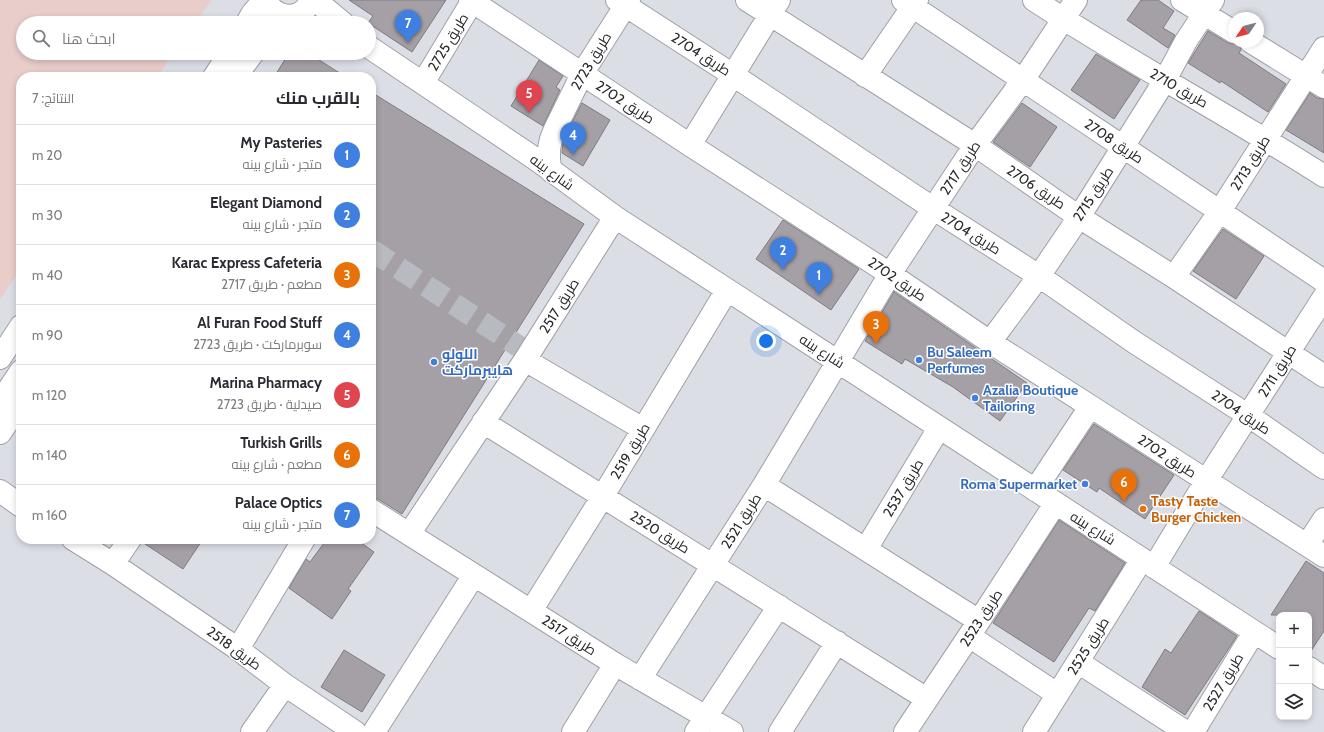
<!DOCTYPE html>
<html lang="ar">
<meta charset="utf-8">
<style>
body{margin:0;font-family:Cabin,Cairo,sans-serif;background:#f2f2f3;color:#2b2b33;direction:rtl}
.controls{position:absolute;right:12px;bottom:12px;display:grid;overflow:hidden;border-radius:8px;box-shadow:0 2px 6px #0003}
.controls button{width:36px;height:36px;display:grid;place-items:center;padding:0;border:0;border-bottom:1px solid #e1e1e2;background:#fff;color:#2b2b33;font:20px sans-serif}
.compass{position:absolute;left:1228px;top:12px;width:36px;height:36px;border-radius:50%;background:#fff;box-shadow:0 2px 6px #0003;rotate:235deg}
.you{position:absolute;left:766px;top:341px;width:14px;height:14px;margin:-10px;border:3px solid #fff;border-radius:50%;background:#1a73e8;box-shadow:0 0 0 6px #1a73e833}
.badge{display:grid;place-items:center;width:26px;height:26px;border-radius:50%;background:#a30532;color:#fff;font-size:13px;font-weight:700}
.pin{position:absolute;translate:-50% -33px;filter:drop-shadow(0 1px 2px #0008)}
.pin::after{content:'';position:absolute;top:21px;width:14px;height:12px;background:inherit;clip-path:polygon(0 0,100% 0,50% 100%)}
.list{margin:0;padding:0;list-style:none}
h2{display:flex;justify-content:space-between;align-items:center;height:52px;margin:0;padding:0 16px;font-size:17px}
h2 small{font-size:13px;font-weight:400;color:#7c7c81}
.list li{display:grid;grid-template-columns:26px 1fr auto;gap:12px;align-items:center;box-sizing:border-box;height:60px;padding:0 16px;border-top:1px solid #e1e1e2}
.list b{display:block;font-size:15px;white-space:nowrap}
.list p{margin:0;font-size:13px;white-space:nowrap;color:#7c7c81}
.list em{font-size:13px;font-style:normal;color:#7c7c81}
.icon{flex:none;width:22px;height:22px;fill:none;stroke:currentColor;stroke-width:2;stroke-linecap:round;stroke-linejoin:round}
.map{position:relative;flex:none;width:1324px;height:732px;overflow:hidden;direction:ltr}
.search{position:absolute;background:#fff;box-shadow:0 2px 6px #0003;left:16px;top:16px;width:360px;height:44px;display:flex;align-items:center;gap:10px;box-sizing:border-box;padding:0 14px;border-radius:22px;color:#7c7c81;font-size:15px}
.panel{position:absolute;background:#fff;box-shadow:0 2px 6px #0003;left:16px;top:72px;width:360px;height:472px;border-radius:16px;direction:rtl}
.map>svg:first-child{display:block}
</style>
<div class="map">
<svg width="1324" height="732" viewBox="0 0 1324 732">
<rect width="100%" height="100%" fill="#dcdee6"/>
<path fill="#e8cdca" d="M0,0H212L195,23H23V53H174L157,77H21V269L0,299Z"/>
<path fill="#a59fa6" stroke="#807b81" d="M349,0H446L412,52L368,23L373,16Z
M1141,0H1158L1174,11L1163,28L1175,35L1168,48L1127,20Z
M1208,31L1228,43L1233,44L1239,43L1241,50L1239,53L1286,84L1268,112L1221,81L1220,83L1188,63Z
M289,53H308L346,77H274Z
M1096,54L1140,80L1114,119L1071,90Z
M539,60L563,76L556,87L560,90L543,126L511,106Z
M371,92L584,224L402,514L378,499L371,498Z
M1310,93L1317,98L1324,99V153L1286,130Z
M582,103L610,120L583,166L562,153L563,143L566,134Z
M1022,103L1057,127L1030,167L993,142Z
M783,220L859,269L831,310L756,259Z
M1223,229L1264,256L1236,299L1193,271Z
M894,292L1027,383L1000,421L953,387L905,359L902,364L865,341Z
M1094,424L1174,475L1145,519L1099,488L1097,492L1063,470Z
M1059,520L1125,563L1095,611L1089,608L1054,662L993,623Z
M142,539H203L183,569L142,542Z
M327,539H356L374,552L348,589L351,591L332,619L289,588L306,559L310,562Z
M1306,561L1324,573V631L1309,654V615H1271Z
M1199,611L1237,636L1185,715L1142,687L1165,649L1171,653Z
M344,650L385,675L362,712L321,687Z"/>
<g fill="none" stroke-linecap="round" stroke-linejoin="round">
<path stroke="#b8bac1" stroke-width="22" stroke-dasharray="22 11" stroke-linecap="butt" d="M371,250L529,353"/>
<g stroke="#9fa0a8" stroke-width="24">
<path id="minor" d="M265,0C276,19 301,23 311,0
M315,0L343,23
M470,0L690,145L890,274L990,342L1324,556
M617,0L733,75L934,209L1039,276L1134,342L1249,416L1324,468
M747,0L975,145L1079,217L1174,277L1324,376
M903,0L1324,281
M1034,0C1129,62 1229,115 1324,176
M1182,0L1234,32
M247,23L252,14L264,0
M1251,42L1324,87
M369,47L537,160L615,217L1279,648
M865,76L917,0
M214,77L230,53
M235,77L253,53
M423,83L473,0
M690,145L779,0
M551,171L549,161V149L551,139L555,129L582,74L629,0
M1174,277L1220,211L1324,48
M990,342L1039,276L1079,217L1165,80L1186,41L1213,0
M0,358L21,326
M525,360L643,429
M0,402L21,371
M483,422L927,699
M0,433L21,402
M764,485L979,621
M1035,490L1090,407
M0,491L21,506
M371,510L615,664L732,732
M409,534L525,360L615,217
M73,539L113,564L238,649L285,685L355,732
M1307,545L1324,519
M866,549L939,428
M113,564L130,539
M1154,567L1206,481L1324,297
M531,611L603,496L727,290
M969,636L1057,694
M238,649L304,539
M1078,662L1186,732
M1309,668L1324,678
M640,679L764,485L890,274L975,145L1023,80L1076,0
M252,732L285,685
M374,732L474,575
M573,732L615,664
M696,732L779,606
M780,732L837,642
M905,732L979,621L1055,504
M1034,732L1142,559
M1193,732L1254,632"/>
</g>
<use href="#minor" stroke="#fff" stroke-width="22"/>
</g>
<g fill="#3f7fe0" stroke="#fff" stroke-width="1.5">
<circle cx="919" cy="360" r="4"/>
<circle cx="434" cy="362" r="4"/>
<circle cx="975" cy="398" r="4"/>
<circle cx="1085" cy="484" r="4"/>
</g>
<circle fill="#e8710a" stroke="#fff" stroke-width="1.5" cx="1143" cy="509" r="4"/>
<g text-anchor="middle" stroke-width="3" stroke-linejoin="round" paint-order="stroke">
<g font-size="14" fill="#292a2d" stroke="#fff">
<text transform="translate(448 42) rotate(-59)" y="5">طريق 2725</text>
<text transform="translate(701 54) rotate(33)" y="5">طريق 2704</text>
<text transform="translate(591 61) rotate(-59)" y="5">طريق 2723</text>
<text transform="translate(1179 88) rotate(30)" y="5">طريق 2710</text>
<text transform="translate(625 102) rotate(33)" y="5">طريق 2702</text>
<text transform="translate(1114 141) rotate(34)" y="5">طريق 2708</text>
<text transform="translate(1250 163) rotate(-58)" y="5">طريق 2713</text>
<text transform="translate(960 168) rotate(-57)" y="5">طريق 2717</text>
<text transform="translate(552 172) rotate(36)" y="5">شارع بينه</text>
<text transform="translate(1036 187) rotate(34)" y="5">طريق 2706</text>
<text transform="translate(1093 194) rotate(-57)" y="5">طريق 2715</text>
<text transform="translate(971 233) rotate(32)" y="5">طريق 2704</text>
<text transform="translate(897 279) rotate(34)" y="5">طريق 2702</text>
<text transform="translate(559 306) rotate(-58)" y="5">طريق 2517</text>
<text transform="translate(822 351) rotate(33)" y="5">شارع بينه</text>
<text transform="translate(1277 371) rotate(-58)" y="5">طريق 2711</text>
<text transform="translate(1241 412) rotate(34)" y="5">طريق 2704</text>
<text transform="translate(630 451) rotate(-59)" y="5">طريق 2519</text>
<text transform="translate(1167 456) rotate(33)" y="5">طريق 2702</text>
<text transform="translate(903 488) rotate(-59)" y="5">طريق 2537</text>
<text transform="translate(741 521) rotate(-58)" y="5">طريق 2521</text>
<text transform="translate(1093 528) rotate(32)" y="5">شارع بينه</text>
<text transform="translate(660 532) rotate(32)" y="5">طريق 2520</text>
<text transform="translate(981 618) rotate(-57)" y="5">طريق 2523</text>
<text transform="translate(569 635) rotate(33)" y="5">طريق 2517</text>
<text transform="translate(1088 646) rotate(-58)" y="5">طريق 2525</text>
<text transform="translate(234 648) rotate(36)" y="5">طريق 2518</text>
<text transform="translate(1223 682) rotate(-59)" y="5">طريق 2527</text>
</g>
<g font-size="14" font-weight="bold" fill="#366cbe" stroke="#fff" text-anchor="start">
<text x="927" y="357">Bu Saleem<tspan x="927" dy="16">Perfumes</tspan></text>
<text x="442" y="359">اللولو<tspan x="442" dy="16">هايبرماركت</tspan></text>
<text x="983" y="395">Azalia Boutique<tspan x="983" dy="16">Tailoring</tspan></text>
<text x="1077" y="489" text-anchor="end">Roma Supermarket</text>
</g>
<g font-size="14" font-weight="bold" fill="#c56008" stroke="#fff" text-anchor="start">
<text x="1151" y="506">Tasty Taste<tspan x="1151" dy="16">Burger Chicken</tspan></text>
</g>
</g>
</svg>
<div class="controls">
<button>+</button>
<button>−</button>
<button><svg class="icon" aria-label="layers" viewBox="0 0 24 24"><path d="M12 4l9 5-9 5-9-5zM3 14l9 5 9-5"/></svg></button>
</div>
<svg class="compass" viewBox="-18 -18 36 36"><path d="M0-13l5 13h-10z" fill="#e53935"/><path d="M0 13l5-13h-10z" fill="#7c7c81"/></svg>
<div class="you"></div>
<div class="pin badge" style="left:819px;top:295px;background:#3f7fe0">1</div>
<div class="pin badge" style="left:783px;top:270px;background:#3f7fe0">2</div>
<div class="pin badge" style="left:876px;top:344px;background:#e8710a">3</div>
<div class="pin badge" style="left:573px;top:155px;background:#3f7fe0">4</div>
<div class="pin badge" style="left:529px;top:113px;background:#e0444e">5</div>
<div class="pin badge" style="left:1124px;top:502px;background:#e8710a">6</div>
<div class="pin badge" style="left:408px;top:43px;background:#3f7fe0">7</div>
<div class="search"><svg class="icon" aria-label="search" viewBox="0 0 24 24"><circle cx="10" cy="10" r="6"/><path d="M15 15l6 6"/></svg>ابحث هنا</div>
<section class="panel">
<h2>بالقرب منك<small>النتائج: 7</small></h2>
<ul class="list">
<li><span class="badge" style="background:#3f7fe0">1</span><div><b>My Pasteries</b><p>متجر · شارع بينه</p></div><em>20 m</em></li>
<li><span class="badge" style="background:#3f7fe0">2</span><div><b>Elegant Diamond</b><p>متجر · شارع بينه</p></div><em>30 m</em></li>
<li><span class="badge" style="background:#e8710a">3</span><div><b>Karac Express Cafeteria</b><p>مطعم · طريق 2717</p></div><em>40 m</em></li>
<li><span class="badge" style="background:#3f7fe0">4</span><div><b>Al Furan Food Stuff</b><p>سوبرماركت · طريق 2723</p></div><em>90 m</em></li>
<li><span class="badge" style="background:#e0444e">5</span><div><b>Marina Pharmacy</b><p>صيدلية · طريق 2723</p></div><em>120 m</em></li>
<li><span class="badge" style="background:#e8710a">6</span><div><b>Turkish Grills</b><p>مطعم · شارع بينه</p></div><em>140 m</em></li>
<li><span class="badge" style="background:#3f7fe0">7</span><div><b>Palace Optics</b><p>متجر · شارع بينه</p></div><em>160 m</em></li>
</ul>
</section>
</div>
